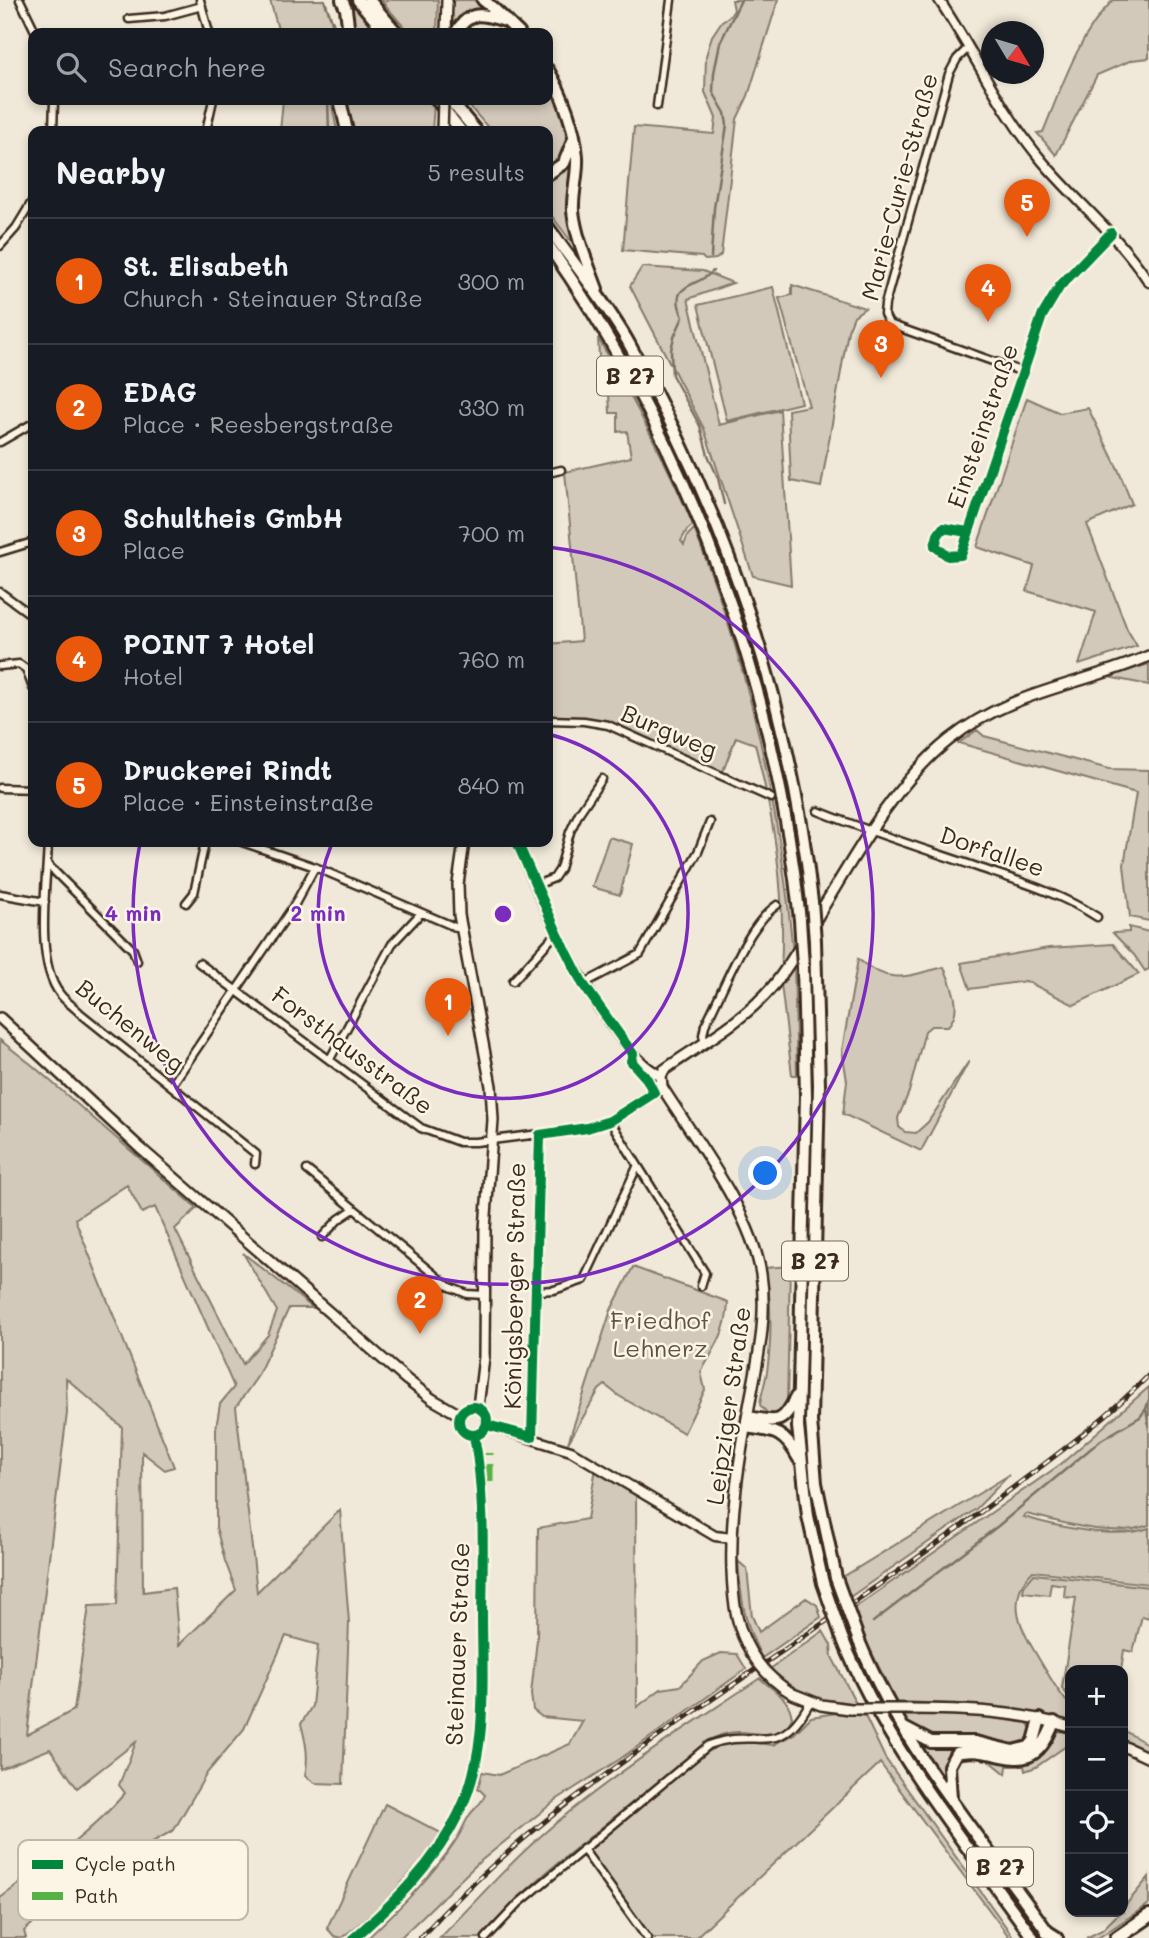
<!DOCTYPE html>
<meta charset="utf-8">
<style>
body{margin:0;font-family:Mali,sans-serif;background:#242831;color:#f1f3f6}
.controls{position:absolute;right:21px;bottom:21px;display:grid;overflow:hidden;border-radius:14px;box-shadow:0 4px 10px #0003}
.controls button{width:63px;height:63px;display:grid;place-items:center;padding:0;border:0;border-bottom:2px solid #363941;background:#171b24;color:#f1f3f6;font:35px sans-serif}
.compass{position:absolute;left:981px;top:21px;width:63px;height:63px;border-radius:50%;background:#171b24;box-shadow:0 4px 10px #0003;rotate:128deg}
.you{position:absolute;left:766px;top:1174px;width:24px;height:24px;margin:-18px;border:5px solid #fff;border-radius:50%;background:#1a73e8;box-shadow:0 0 0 10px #1a73e833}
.badge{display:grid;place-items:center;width:46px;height:46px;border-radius:50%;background:#ea580c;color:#fff;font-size:23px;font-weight:700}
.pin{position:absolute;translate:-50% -58px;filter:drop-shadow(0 2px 4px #0008)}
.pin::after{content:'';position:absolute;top:37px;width:24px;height:21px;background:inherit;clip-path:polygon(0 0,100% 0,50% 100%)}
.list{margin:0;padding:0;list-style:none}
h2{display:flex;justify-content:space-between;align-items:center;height:91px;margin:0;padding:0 28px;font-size:30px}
h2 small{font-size:23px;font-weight:400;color:#9ea1a6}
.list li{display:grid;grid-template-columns:46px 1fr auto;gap:21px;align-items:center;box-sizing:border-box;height:126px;padding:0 28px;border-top:2px solid #363941}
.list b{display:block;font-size:26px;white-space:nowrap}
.list p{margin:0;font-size:23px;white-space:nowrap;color:#9ea1a6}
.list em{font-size:23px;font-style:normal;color:#9ea1a6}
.icon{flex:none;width:38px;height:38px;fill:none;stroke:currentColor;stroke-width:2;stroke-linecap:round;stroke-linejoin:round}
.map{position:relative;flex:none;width:1149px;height:1938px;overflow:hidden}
.search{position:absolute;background:#171b24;box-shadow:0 4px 10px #0003;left:28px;top:28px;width:525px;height:77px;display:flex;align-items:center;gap:18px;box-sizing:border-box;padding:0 24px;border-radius:14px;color:#9ea1a6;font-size:26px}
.panel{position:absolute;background:#171b24;box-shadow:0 4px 10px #0003;left:28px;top:126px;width:525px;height:721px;border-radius:14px}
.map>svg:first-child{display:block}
</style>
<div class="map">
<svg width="1149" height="1938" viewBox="0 0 1149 1938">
<rect width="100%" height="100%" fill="#f0e9d9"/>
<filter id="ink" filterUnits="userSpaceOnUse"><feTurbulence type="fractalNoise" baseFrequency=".0143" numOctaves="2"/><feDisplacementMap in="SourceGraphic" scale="14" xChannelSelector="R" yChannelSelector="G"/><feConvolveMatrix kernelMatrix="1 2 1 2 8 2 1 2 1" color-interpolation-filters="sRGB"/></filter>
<g filter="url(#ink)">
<path fill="#d2c9ba" stroke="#867a6c" stroke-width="2" fill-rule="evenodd" d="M270,0H325L335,33H279Z
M347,0H353L379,33H353Z
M381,0H438L437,33H409Z
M456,0H473L494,13L453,27L451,3Z
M732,0H778L748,96L737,119L721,255L716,259L705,260L702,257L623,250L634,127L714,134L716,118L705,92L706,56L712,36L722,21L730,16L734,10Z
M1113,0H1149V58L1132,60L1097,75L1056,155L1037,133L1043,132C1062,86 1078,36 1113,0Z
M548,80C562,106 580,150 548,169V131H491L464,100H548Z
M283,100H331L337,131H280Z
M348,100H430L434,104L432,131H351L348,117Z
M572,156L577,249L548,211V178Z
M642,267L703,271L733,283L688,299L719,425L780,410L791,585L753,576L704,429L630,286Z
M792,285L865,308L854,316L848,331L821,487L791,481L788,410L809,406L779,298L792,295Z
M773,287L801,403L727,421L698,305Z
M598,338C633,399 666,460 693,525L687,530L681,541L684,545L688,535L694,529C749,665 780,807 793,952L781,969C786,891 774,820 755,744L736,737L722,774L608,723L548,718V644L581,641L565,472L631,457L627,431L618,432V413H610L609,394H601Z
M1027,398L1060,413L1088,408L1118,469L1132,504L1087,524L1127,629L1137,646L1079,665L1096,612L1027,591L1034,566L977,547Z
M1149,664V685L1108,677Z
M977,730L984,736L1109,769L1149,770V921L1130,917L1124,865L1136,793L959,743Z
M609,837L633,844L620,895L592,887Z
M1129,927L1149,932V969L1145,971L1134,955L1113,933L1129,932Z
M1113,944L1139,974L1074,1005L1026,981L970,989L961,963L1049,948Z
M858,959C890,986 907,976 944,967C951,985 964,1009 948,1026H931L925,1031L909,1092L898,1118L899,1127L905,1132L916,1133L928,1122L969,1061L921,1151L843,1114L847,1081L842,1050Z
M794,965L797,1075H792L781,984Z
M0,1040L32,1065L197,1208L175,1229L243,1364L268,1335L277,1311L243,1253L313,1308H289L257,1377L236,1407L257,1592L340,1510L349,1622L343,1784L315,1783L305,1776C309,1757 306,1742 301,1724L312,1706L318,1645L286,1636L244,1729L207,1773L174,1830L78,1883L24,1931L26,1938H0V1898C44,1866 90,1834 125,1793L119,1785L136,1742L77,1788L50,1749L0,1769ZM127,1185L142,1213L155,1207L234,1387L220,1404L216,1428V1527L225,1561L236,1590L179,1645L174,1588L143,1592L142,1452L165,1470L174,1467L75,1219ZM66,1378L122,1427L117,1605L89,1606L74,1710L27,1735L67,1413Z
M790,1266L787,1404L786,1409L776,1416L769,1415L760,1405C761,1394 765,1384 767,1372C772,1337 772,1303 765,1268Z
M633,1267L728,1302C727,1332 715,1347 701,1372L705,1390L684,1433L619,1396L605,1385L599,1390L568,1443L611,1310Z
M1149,1387V1525C1110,1539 1065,1522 1026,1514L1024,1517C1058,1527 1116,1540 1149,1528V1584L1033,1571C1000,1603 1027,1638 1045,1669C1053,1682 1059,1694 1070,1705V1721C1013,1705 955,1704 896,1702L861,1631L853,1609L1061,1464Z
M596,1468L636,1493L637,1707L661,1689L680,1686L703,1661L721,1653L737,1654L746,1669L620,1759L556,1800L477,1864L400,1938H368C399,1908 432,1877 456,1840C461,1833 464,1824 469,1816C474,1808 481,1805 485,1795L478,1788L482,1772L499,1775L570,1744L583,1721L542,1717L533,1710L531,1694L537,1639L538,1528L587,1519Z
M1009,1475L976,1509L850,1597L843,1577Z
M738,1561L747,1569L752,1616L759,1632L806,1598L817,1605L821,1617L762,1658C744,1624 741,1599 738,1561Z
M1034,1574L1149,1587V1618L1142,1616L1133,1652L1124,1650L1121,1670H1070V1688L1067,1692L1070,1694V1699L1062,1688L1076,1598L1064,1597L1065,1585L1051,1583L1049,1595L1023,1592L1024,1586Z
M823,1631L831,1645L832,1657L857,1705C820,1703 798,1695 770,1669Z
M760,1678C775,1693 789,1696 792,1718C780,1744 758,1731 737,1732C727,1732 718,1736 709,1740L547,1872L517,1899L480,1938H440C476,1901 510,1862 550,1828C615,1772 689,1726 760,1678Z
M836,1713L865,1716L885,1758L1014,1938H1010L880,1763L695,1938H650L589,1851L700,1757L722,1743L739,1741L773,1745L794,1734L811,1717Z
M919,1713L979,1715L1027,1722L1033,1732L1027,1744L1017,1747L944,1741L916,1732L904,1716H918Z
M885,1716H890L933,1785L1046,1938H1043C1004,1885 962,1835 925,1781C910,1760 898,1738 885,1716Z
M1043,1727L1047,1729C1034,1778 988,1744 957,1749C944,1757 944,1767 946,1781L921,1745C935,1750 946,1745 959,1745C992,1743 1028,1774 1043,1727Z
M1123,1730L1149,1745V1752L1123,1740Z
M1060,1731L1070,1732V1747L1066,1746L1036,1767L1025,1771L1024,1766H1007L1006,1774L989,1760Z
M385,1804L443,1834C413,1871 381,1910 341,1938L334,1936L327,1928Z
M1149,1877V1904L1098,1938H1086L1102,1930L1120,1912H1123V1908Z"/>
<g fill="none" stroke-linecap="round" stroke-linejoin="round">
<path stroke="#7e7163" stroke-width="2.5" d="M324,0L337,33
M328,100L329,131
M711,257L714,208L727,125L725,113L713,92L714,73L720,43L741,0
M713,271C696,289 667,282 683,317L674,337L671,350L672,375L700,426L708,455L718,478L724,504
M1149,1400L1146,1409L1149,1426
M873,1622L998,1526L1101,1440L1140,1417L1146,1409"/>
<g stroke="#3b2a1e" stroke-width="11">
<path id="minor" d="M20,0L36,33
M200,0L209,33
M129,19L165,16L202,6
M968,48L957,59L949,74L885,304L884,314L889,324L1023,372
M657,106L671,0
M53,131L54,100
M206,131L213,100
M0,246L16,228L33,200
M0,442L33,423
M548,473L561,470
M968,532L943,528L938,535L935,546L948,556L961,555L1042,316L1060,286L1111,233
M0,552L33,542
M0,592L33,616
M0,666L19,664L26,669L33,688
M548,720L584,721L608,725L771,798
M0,788L33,789
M818,811C870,832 924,849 977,867C1018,881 1060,893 1097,917
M48,842C47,882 34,961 60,994C65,1001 73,1006 80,1013L256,1154L255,1164
M242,842L315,867L462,930
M48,865L133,950L137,961
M536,885L554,878L560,869L570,832L579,813L602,779
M0,894L45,902
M186,903L194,893L205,842
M199,963L421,1128L459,1142H476L587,1128L618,1117L662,1087
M513,981L551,939L558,935
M583,984L640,954L698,852L710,822
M705,1042L703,1035L705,1025C723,991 746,926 777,905
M330,1059L392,944L421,913
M172,1085L295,904L315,867
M610,1121L705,1273L701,1286
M307,1170L448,1286L467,1294L485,1295
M322,1237L339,1219L354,1209
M537,1291L554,1290L584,1280L637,1167
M532,1437L540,1135
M583,1849L647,1938
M486,1938L519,1903L709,1745C758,1726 778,1761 810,1702"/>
</g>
<g stroke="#3b2a1e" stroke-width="13">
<path id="tertiary" d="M939,0C975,53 1001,113 1043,162C1078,203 1119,236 1149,282
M487,1425L571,1451L715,1536L732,1538
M354,1938C394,1903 436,1862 459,1813C489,1753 482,1680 482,1615C483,1554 485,1494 474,1435"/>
</g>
<g stroke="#3b2a1e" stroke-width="14">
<path id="secondary" d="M446,33L447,0
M464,842L458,884L459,915L491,1086L493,1120L485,1229L484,1357L478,1407
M517,842C545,908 572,974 616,1031C629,1049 641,1067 661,1076
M0,1018L140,1148L407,1380L432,1399L460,1415
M661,1076L664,1070C701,1044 744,1021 773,986C796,958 811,926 830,896C863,841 899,780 949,740C1009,691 1080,686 1149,656
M661,1076L662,1087C696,1141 751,1211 761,1274C768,1319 757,1363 749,1407C739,1461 730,1515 732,1571C733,1596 735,1620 746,1643
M459 1421a14 14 0 1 1 28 0a14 14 0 1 1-28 0Z
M793,1694L821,1705L850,1709
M908,1709C963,1709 1017,1711 1070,1727
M1123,1746L1149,1758"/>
</g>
<g stroke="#3b2a1e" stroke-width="16">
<path id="trunk" d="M342,0L346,9L349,33
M358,0L386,33
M369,0L397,33
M483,0C497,10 507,22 519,33
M456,33C469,9 483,14 505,21
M548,70C563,95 575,128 577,157C578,175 572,193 573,211C576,238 588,264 597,289
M340,100L347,131
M437,100L461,131
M450,100L476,131
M548,174L564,163L573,141
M548,227C574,264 604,300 627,340C725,513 790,703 812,902
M548,245C689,445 774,677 800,920
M815,941L819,1085L811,1421L816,1483L836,1578
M803,966L806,1096L798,1427L808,1516L823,1583
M748,1417C777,1422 782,1426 796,1397
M745,1427C775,1431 784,1431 799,1459
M841,1635C885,1747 964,1841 1033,1938
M859,1641C904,1751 984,1842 1052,1938
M904,1728L931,1742H975L1013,1751L1029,1747L1034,1741L1040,1719
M951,1798L949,1766L956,1753C999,1742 1030,1787 1054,1722"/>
</g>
<g stroke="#3b2a1e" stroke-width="18">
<path id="motorway" d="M1048,1933L1056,1938
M1117,1938L1149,1916"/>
</g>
<use href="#minor" stroke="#fcf5e5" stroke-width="6"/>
<use href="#tertiary" stroke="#fcf5e5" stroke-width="8"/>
<use href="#secondary" stroke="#fcf5e5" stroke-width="9"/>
<use href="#trunk" stroke="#fcf5e5" stroke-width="10"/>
<use href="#motorway" stroke="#fcf5e5" stroke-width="12"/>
<g stroke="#3b2a1e" stroke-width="5">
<path id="rail" d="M420,1938C498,1851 593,1782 689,1715C793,1643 900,1573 1002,1496C1052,1458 1104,1421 1149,1375"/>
</g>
<use href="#rail" stroke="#fcf5e5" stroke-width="2.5" stroke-dasharray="8" stroke-linecap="butt"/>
<g stroke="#3b2a1e" stroke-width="14" stroke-linecap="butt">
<path id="secondary-bridge" d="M442,131L443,100
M746,1643C757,1666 772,1681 793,1694
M850,1709H908"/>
</g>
<g stroke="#3b2a1e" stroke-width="16" stroke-linecap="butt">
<path id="trunk-bridge" d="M812,902L815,941
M800,920L803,966
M836,1578L859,1641
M823,1583L841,1635"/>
</g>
<use href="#secondary-bridge" stroke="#fcf5e5" stroke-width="9"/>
<use href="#trunk-bridge" stroke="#fcf5e5" stroke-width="10"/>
<path stroke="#57b245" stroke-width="9" stroke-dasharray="18 9" stroke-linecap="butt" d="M489,1482V1453"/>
<g stroke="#fcf5e5" stroke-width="15">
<path id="cycleway" d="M968,532L943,528L938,535L935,546L948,556L961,555L1042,316L1060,286L1111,233
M459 1421a14 14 0 1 1 28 0a14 14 0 1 1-28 0Z
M487,1425L532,1437L540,1135L587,1128L610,1121L654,1093L647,1079L631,1061L633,1054L583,984L558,935L517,842
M354,1938C394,1903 436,1862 459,1813C489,1753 482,1680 482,1615C483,1554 485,1494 474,1435"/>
</g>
<use href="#cycleway" stroke="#00873e" stroke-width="10"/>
</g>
</g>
<g fill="none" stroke="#7b2cbf" stroke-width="3.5">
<path d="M548 734A185 185 0 1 1 332 843"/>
<path d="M548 547A370 370 0 1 1 140 843"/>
</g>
<g text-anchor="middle" stroke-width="5" stroke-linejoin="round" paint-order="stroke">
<g fill="#fcf5e5" stroke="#75675a" stroke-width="2">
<rect x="597" y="356.5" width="66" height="39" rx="5"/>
<rect x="782" y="1241.5" width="66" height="39" rx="5"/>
<rect x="967" y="1847.5" width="66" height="39" rx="5"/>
</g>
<g font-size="23" font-weight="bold" fill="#3b2a1e">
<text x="630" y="384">B 27</text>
<text x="815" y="1269">B 27</text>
<text x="1000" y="1875">B 27</text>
</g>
<g font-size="24" fill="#3b2a1e" stroke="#fcf5e5">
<text transform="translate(900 187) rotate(-75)" y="8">Marie-Curie-Straße</text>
<text transform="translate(983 426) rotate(-71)" y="8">Einsteinstraße</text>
<text transform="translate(669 732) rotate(23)" y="8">Burgweg</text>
<text transform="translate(992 852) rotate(19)" y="8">Dorfallee</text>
<text transform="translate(130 1026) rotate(39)" y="8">Buchenweg</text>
<text transform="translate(352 1051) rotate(37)" y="8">Forsthausstraße</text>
<text transform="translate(515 1286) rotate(-89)" y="8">Königsberger Straße</text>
<text transform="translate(729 1406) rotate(-82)" y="8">Leipziger Straße</text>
<text transform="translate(458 1644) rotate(-88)" y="8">Steinauer Straße</text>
</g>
<g font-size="24" fill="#615245" stroke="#fcf5e5">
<text x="660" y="1329">Friedhof<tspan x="660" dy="28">Lehnerz</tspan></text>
</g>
</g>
<rect x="18" y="1840" width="230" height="80" rx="10" fill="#fcf5e5" stroke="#c2b8a9" stroke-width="2"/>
<rect x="32" y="1860" width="31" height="9" fill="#00873e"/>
<rect x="32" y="1892" width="31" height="8" fill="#57b245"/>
<g font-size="19" fill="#3b2a1e">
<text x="75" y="1871">Cycle path</text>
<text x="75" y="1903">Path</text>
</g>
<circle cx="503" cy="914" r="10" fill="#7b2cbf" stroke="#fcf5e5" stroke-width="3.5"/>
<g font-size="21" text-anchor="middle" font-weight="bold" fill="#7b2cbf" stroke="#fcf5e5" stroke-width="5" stroke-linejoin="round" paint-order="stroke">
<text x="133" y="921">4 min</text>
<text x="318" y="921">2 min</text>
</g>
</svg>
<div class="controls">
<button>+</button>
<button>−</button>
<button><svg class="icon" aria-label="locate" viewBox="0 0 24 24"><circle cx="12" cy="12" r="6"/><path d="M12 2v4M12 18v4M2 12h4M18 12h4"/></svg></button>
<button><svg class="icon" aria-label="layers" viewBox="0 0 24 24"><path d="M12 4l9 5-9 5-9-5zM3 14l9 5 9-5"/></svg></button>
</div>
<svg class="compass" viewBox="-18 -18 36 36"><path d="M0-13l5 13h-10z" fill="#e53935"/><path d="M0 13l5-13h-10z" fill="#9ea1a6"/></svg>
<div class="you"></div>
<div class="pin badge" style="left:448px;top:1036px">1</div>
<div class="pin badge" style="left:420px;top:1334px">2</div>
<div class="pin badge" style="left:881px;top:378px">3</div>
<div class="pin badge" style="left:988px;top:322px">4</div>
<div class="pin badge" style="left:1027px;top:237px">5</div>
<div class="search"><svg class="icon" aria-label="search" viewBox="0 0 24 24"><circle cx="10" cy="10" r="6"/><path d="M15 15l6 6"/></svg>Search here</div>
<section class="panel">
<h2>Nearby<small>5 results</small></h2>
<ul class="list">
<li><span class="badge">1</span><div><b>St. Elisabeth</b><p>Church · Steinauer Straße</p></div><em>300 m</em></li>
<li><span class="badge">2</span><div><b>EDAG</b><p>Place · Reesbergstraße</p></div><em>330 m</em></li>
<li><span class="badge">3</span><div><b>Schultheis GmbH</b><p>Place</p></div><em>700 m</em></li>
<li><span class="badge">4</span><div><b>POINT 7 Hotel</b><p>Hotel</p></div><em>760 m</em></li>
<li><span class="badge">5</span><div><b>Druckerei Rindt</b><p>Place · Einsteinstraße</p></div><em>840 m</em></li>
</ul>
</section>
</div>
